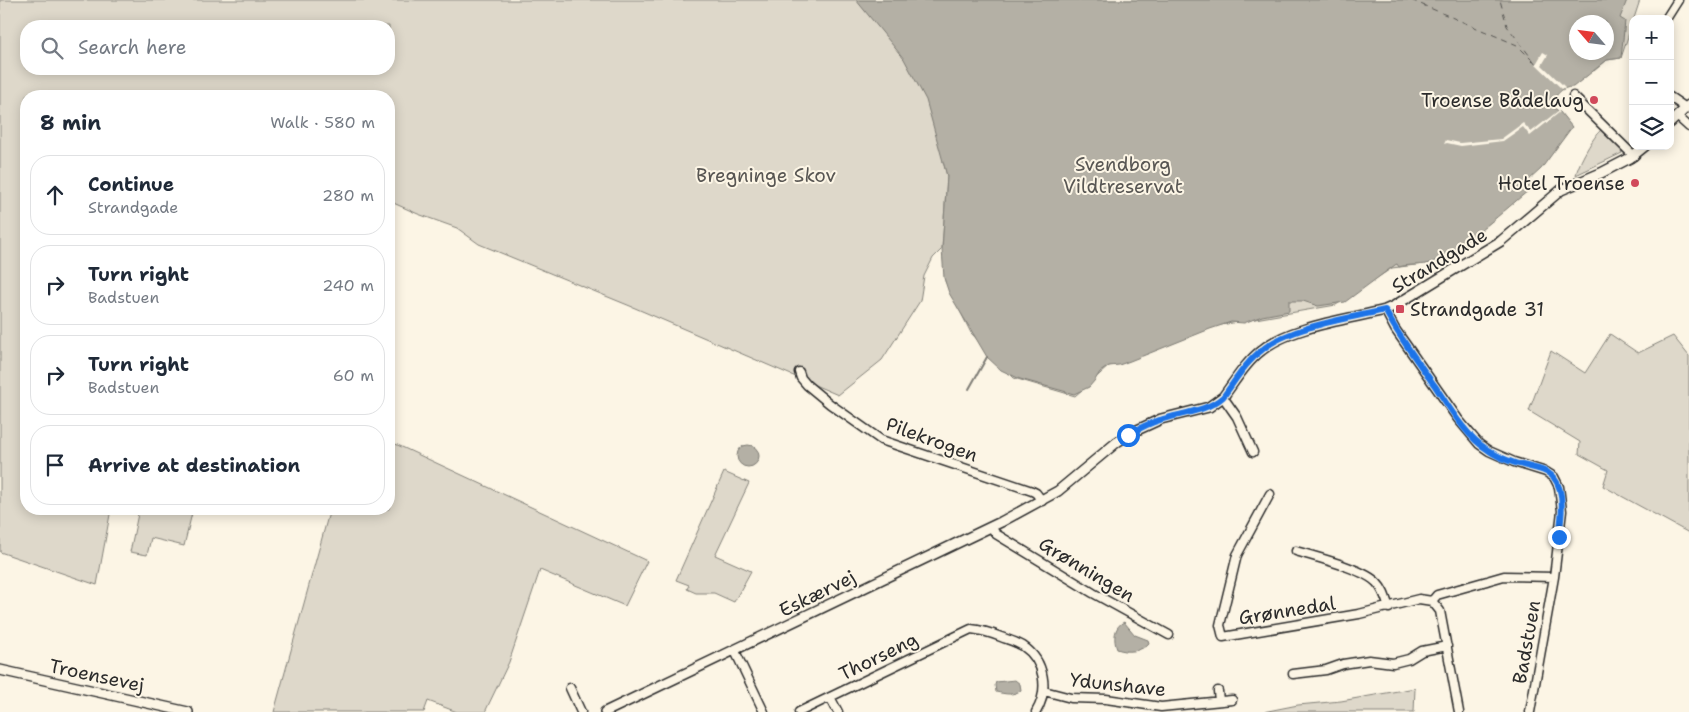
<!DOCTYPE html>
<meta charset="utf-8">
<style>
body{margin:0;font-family:"Shantell Sans",sans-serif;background:#f2f2f3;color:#1f2937}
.controls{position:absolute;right:15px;top:15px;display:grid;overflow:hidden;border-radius:10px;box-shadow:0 2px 12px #0003}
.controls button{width:45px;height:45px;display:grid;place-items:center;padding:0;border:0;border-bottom:1px solid #e0e1e3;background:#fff;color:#1f2937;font:25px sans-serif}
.compass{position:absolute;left:1569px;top:15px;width:45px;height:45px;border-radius:50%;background:#fff;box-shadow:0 2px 12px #0003;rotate:298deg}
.stop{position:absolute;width:15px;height:15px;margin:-11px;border:4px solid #1a73e8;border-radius:50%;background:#fff}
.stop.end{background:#1a73e8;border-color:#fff;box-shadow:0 1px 5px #0008}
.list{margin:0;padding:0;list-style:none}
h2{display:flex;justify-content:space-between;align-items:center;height:65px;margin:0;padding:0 20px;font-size:21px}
h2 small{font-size:16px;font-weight:400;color:#747a83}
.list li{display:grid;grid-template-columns:32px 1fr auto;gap:15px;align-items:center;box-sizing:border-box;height:80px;margin:0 10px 10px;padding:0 10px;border:1px solid #e0e1e3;border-radius:20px}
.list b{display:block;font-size:19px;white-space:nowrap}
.list p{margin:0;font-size:16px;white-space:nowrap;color:#747a83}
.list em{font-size:16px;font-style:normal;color:#747a83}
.icon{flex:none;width:28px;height:28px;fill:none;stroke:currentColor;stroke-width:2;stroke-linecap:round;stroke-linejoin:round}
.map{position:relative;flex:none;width:1689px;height:712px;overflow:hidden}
.search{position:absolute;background:#fff;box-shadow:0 2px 12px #0003;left:20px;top:20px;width:375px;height:55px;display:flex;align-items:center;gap:12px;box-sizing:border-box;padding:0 18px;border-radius:20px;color:#747a83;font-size:19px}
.panel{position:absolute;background:#fff;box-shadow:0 2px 12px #0003;left:20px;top:90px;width:375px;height:425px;border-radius:20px}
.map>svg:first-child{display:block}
</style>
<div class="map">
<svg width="1689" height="712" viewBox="0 0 1689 712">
<rect width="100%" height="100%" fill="#fcf5e5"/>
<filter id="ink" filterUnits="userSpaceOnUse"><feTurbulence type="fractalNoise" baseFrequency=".02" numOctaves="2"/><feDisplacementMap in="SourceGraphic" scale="10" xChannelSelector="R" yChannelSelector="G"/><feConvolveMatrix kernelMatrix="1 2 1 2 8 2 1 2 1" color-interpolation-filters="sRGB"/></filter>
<g filter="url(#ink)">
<path fill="#ded8ca" stroke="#84827a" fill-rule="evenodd" d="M0,0H1640L1621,58L1607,60L1594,71L1547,37L1437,161L1533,185L1431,263L1392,268L1336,305L1215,326L1109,366L1075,396L1014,378L971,333L945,281L949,177L943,161L947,176L942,249L933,258L924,276L920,301L882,360L838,395L635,308L479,244L457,228L418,214L389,201V96H26V509H111L97,585L0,552ZM1576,22H1606V52H1576ZM26,26H389V69H26Z
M1602,129L1623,149L1621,151L1622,153L1576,175C1578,164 1594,135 1602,129Z
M1610,334L1638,353L1673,336L1689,356V533L1603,486L1608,470L1579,454L1580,442L1529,411L1551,351L1585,373Z
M389,441L647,561L625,606L540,570L509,662L485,712H457L428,701L424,712H274L330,509H389Z
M724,472L749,483L715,555L751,571L734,602L714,593H696L687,589L689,585L676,580Z
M139,509H193L184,546L151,538L147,555L130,552Z
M1415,688L1414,712H1263L1298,705L1341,701Z"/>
<path fill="#b4b0a5" stroke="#7d7b74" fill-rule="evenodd" d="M856,0H1627L1620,18L1625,21L1621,58L1607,60L1573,87C1560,87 1557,95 1550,105L1560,112L1572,127L1541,169L1529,180L1534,186C1502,212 1470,243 1433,262C1423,266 1409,264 1399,267L1397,264L1395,265L1345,302L1318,306L1303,301H1289V311L1262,316L1244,323L1231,322L1210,329L1130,361L1119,365L1109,366L1100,372L1095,380L1089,387L1074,394L1020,379L1001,370L987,357L949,293L944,278L942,249L947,176L926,100L904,59ZM1576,22H1606V52H1576Z
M737 456a11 11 0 1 1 22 0a11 11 0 1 1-22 0Z
M1124,622L1135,635L1148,640L1149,643C1141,652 1128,653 1117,649C1113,640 1114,626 1124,622Z
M1015,680L1020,684L1021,690C1014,696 1005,694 996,692L995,685L996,682Z"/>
<path fill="#fcf5e5" d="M1543,52L1548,55L1542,65L1565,87L1562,89L1536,64Z
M1558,111L1560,112L1530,136L1523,127L1503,141L1461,146L1447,143L1444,144L1446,140L1460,143L1501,139L1523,123L1531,132Z"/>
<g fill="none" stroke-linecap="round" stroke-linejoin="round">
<path stroke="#7d7b74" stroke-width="2" d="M969,389L987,357"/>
<path stroke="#545350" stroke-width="1" stroke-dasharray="6 5" stroke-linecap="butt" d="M1411,0L1517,45L1536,64L1507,26L1500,0"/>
<g stroke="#2b2b2b" stroke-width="11">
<path id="minor" d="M1666,19L1678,0
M1573,96L1634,156
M1670,97L1686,108
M1677,116L1689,127
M1385,310L1395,329L1458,419L1479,444L1489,451L1514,462L1546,472L1554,477L1559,487L1562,511L1554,577L1530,712
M799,372L801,378L807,385L830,404L881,440L1032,491L1036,493L1042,501
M1223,397L1237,417L1253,452
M1270,494L1237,555L1220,625L1223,637L1359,614L1419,599L1432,601L1440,611L1459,712
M991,527L996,534L1093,593L1169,635
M1296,551C1315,557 1365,569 1377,583C1384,590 1386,599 1389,608
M1490,580L1504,576L1554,577
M1432,601L1437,595L1487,581
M735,651L764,712
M1293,674L1326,670L1343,664L1369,660L1393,663L1409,659L1422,651L1447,646
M570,688L581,712
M1044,691L1071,698L1106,699L1161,707L1232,700
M1218,691L1219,701
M830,697L838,712
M799,712L971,629C982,630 991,633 1001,637C1009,640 1016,642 1023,646C1045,661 1049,690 1036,712"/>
</g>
<g stroke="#2b2b2b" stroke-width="12">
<path id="tertiary" d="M1670,123L1689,105
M0,670L188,712
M605,712L1001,522L1058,491L1117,442L1135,431L1161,419L1209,407L1223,397C1235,381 1246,362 1262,350C1289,327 1350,319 1385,310L1394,306L1501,241L1561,190L1601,173L1630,158L1645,146"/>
</g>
<use href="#minor" stroke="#fcf5e5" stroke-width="8"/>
<use href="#tertiary" stroke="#fcf5e5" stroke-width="9"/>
</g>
</g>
<g fill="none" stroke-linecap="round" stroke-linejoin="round" filter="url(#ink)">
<path stroke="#1a73e8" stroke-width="6" d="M1128,435C1138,429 1149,423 1160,420C1181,413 1206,412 1223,397C1235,381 1246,362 1262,350C1289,327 1350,318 1385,310C1399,337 1417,361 1435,386C1449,407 1466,437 1488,450C1496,456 1506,460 1515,463C1527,467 1546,468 1554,478C1566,492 1561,521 1559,537"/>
</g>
<g fill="#d1495b" stroke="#fcf5e5" stroke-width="2">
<circle cx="1594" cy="100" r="5"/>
<circle cx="1635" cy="183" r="5"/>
<rect x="1395" y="304" width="10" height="10" rx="2.5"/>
</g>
<g text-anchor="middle" stroke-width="4" stroke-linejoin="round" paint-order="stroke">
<g font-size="19" fill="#2b2b2b" stroke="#fcf5e5" text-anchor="end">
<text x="1584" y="107">Troense Bådelaug</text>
<text x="1625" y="190">Hotel Troense</text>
<text x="1410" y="316" text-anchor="start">Strandgade 31</text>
</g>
<g font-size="19" fill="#585653" stroke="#fcf5e5">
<text x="1123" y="171">Svendborg<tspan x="1123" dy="22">Vildtreservat</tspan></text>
<text x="766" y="182">Bregninge Skov</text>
</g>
<g font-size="19" fill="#2b2b2b" stroke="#fcf5e5">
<text transform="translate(1439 260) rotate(-31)" y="7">Strandgade</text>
<text transform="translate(932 439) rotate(20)" y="7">Pilekrogen</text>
<text transform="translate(1087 569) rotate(31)" y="7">Grønningen</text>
<text transform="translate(817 593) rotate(-26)" y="7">Eskærvej</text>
<text transform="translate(1287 610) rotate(-9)" y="7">Grønnedal</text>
<text transform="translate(1526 642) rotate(-80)" y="7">Badstuen</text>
<text transform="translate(878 656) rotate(-26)" y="7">Thorseng</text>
<text transform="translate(97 675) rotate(12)" y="7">Troensevej</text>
<text transform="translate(1118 684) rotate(6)" y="7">Ydunshave</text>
</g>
</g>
</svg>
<div class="controls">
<button>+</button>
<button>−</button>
<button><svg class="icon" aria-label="layers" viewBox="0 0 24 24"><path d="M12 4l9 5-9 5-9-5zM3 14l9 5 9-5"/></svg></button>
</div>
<svg class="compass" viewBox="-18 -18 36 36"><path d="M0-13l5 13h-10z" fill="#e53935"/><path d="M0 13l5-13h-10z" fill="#747a83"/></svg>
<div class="stop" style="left:1128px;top:435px"></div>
<div class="stop end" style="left:1559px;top:537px"></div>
<div class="search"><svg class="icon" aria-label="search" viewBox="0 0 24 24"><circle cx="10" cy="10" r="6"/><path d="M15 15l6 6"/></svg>Search here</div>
<section class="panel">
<h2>8 min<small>Walk · 580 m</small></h2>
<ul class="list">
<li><svg class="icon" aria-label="ahead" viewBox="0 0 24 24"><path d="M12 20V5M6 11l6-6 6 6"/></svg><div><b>Continue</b><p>Strandgade</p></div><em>280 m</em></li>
<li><svg class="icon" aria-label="right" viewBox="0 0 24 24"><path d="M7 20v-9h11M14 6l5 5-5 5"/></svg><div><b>Turn right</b><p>Badstuen</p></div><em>240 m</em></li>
<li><svg class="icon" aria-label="right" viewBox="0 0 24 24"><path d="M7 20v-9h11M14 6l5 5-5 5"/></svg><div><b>Turn right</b><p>Badstuen</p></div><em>60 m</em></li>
<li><svg class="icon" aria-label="arrive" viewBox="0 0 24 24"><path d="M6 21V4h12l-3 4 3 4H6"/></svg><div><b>Arrive at destination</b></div></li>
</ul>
</section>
</div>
